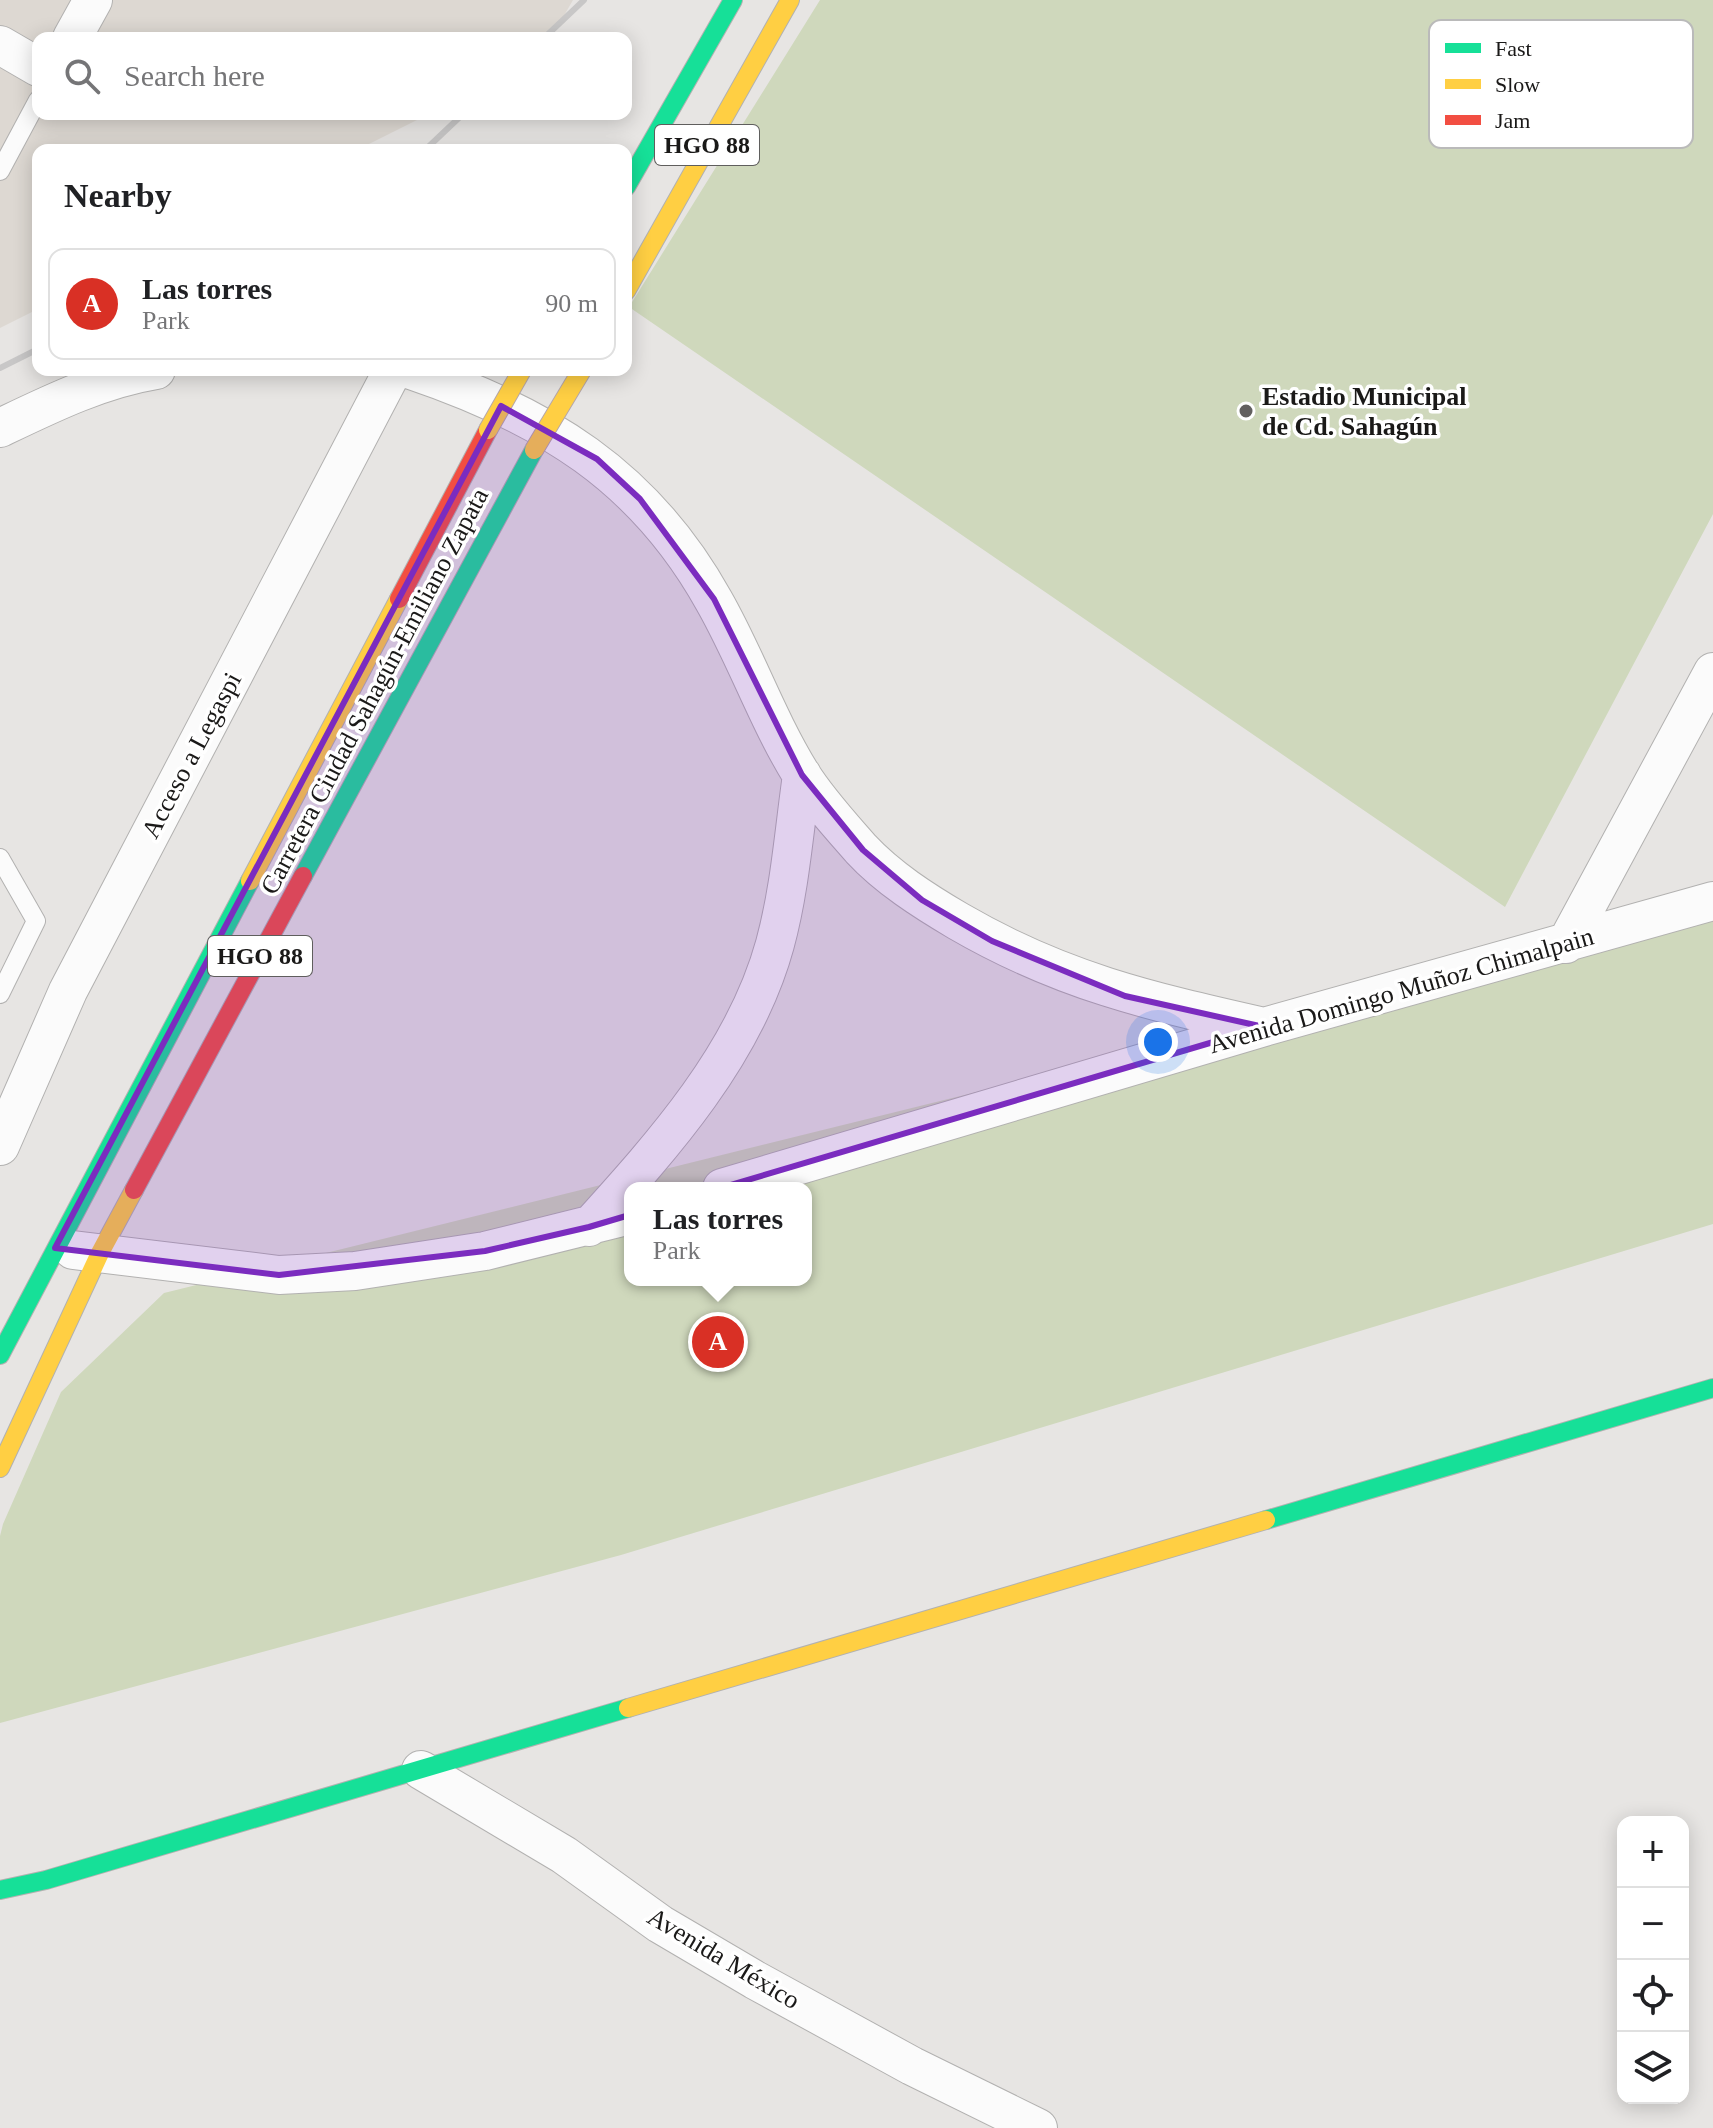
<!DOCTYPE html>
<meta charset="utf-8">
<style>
body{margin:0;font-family:Georgia,serif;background:#f2f2f2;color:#202124}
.controls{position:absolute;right:24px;bottom:24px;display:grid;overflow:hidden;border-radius:16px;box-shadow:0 4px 20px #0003}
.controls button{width:72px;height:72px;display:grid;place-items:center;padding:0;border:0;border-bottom:2px solid #e0e0e0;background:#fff;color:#202124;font:40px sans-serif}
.you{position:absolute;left:1158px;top:1042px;width:28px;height:28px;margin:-20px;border:6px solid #fff;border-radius:50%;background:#1a73e8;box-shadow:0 0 0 12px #1a73e833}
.badge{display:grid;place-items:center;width:52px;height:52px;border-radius:50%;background:#d93025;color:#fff;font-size:26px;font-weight:700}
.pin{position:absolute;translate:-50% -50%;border:4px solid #fff;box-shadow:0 2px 8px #0006}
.popup{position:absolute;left:624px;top:1182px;width:188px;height:104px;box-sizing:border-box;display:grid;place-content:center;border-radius:16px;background:#fff;filter:drop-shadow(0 2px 6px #0005);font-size:26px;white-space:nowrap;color:#757577}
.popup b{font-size:30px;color:#202124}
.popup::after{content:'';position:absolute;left:50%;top:100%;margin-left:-16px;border:16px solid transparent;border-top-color:#fff}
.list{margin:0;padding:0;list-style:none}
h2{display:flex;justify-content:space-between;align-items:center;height:104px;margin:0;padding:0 32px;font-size:34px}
h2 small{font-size:26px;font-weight:400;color:#757577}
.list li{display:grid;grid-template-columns:52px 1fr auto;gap:24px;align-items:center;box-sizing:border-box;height:112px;margin:0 16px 16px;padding:0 16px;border:2px solid #e0e0e0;border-radius:16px}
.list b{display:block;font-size:30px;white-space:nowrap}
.list p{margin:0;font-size:26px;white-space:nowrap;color:#757577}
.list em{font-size:26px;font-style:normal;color:#757577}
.icon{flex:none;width:44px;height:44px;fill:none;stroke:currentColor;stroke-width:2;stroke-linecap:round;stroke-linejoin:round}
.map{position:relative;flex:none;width:1713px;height:2128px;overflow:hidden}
.search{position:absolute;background:#fff;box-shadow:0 4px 20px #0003;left:32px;top:32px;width:600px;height:88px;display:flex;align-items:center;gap:20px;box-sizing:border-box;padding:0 28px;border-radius:16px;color:#757577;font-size:30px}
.panel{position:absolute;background:#fff;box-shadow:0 4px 20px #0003;left:32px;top:144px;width:600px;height:232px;border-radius:16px}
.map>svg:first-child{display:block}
</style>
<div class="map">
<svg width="1713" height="2128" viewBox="0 0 1713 2128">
<rect width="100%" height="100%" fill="#e7e5e3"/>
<path fill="#ddd8d2" d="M0,0H573L551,38H38V114H429L357,150H38V309L0,328Z"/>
<path fill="#cfd8bc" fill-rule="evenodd" d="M820,0H1713V514L1505,907L629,307Z
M1713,903V1224L621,1555L0,1723V1536L3,1524L61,1392L164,1293L1530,955ZM630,1188H806V1280H630Z"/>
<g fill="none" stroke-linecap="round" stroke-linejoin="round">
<g stroke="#b2b1b0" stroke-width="20">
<path id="lane" d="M0,171L38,100
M0,858L36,921L0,994"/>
</g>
<g stroke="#b2b1b0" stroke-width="40">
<path id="street" d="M72,38L93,0
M0,45L38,67
M411,370C544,415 644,475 714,601C746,657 767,719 801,774C817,800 841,826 861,849C888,878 924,901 958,921C1061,981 1149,1001 1264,1027
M0,428C50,404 101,379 156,370
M1566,944L1713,672
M0,1146L68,991L393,370
M722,1188L1264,1027L1713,901
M589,1227C664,1144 745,1054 775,944C790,889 794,831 802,775
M73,1250L279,1275L355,1271L485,1251L630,1215
M421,1770L564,1855L660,1924L755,1980L912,2066L1038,2128"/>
</g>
<g stroke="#b2b1b0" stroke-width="20">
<path id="fast" d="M626,187L733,0
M303,876L534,450
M0,1355L250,881
M1266,1520L1713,1388
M0,1890L46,1880L628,1708"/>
</g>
<g stroke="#b2b1b0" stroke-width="20">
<path id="slow" d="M626,291L790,0
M250,881L399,599
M0,1468L100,1253L134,1190
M628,1708L1266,1520"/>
</g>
<g stroke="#b2b1b0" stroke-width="20">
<path id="jam" d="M399,599L488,430
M134,1190L303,876"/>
</g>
<use href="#lane" stroke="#fbfbfb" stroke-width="18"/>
<use href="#street" stroke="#fbfbfb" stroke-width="38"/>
<use href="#fast" stroke="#16e098" stroke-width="18"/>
<use href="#slow" stroke="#ffcf43" stroke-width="18"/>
<use href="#jam" stroke="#f24e42" stroke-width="18"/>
<path stroke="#c8c7c7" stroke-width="6" d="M544,38L584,0
M425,150L463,114
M0,368L38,349"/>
<g stroke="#b6a7a9" stroke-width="20" stroke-linecap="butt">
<path id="slow-bridge" d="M488,430L522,370
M534,450L582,370"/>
</g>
<use href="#slow-bridge" stroke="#ffcf43" stroke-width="18"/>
</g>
<path fill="#7b2cbf" fill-opacity="0.2" stroke="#7b2cbf" stroke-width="6" stroke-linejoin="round" d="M501,406L597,459L640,499L714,599L802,775L863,850L922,900L992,941L1125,996L1264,1027L589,1227L485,1251L279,1275L55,1248Z"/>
<circle fill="#62605f" stroke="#fff" stroke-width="3" cx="1246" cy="411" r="8"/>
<g text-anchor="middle" stroke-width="7" stroke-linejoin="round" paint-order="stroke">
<g fill="#fff" stroke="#5f5e5d" stroke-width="2">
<rect x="655" y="125" width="104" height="40" rx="6"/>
<rect x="208" y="936" width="104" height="40" rx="6"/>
</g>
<g font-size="24" font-weight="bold" fill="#1a1918">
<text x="707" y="153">HGO 88</text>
<text x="260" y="964">HGO 88</text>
</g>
<g font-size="26" font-weight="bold" fill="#1a1918" stroke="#fff" text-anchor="start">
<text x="1262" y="405">Estadio Municipal<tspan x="1262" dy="30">de Cd. Sahagún</tspan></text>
</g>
<g font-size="26" fill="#1a1918" stroke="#fff">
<text transform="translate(374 691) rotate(-62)" y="9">Carretera Ciudad Sahagún-Emiliano Zapata</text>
<text transform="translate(191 755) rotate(-62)" y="9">Acceso a Legaspi</text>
<text transform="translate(1401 990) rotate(-16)" y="9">Avenida Domingo Muñoz Chimalpain</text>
<text transform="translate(724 1958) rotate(31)" y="9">Avenida México</text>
</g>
</g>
<rect x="1429" y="20" width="264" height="128" rx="12" fill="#fff" stroke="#bababa" stroke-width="2"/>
<rect x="1445" y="43" width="36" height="10" fill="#16e098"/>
<rect x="1445" y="79" width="36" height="10" fill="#ffcf43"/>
<rect x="1445" y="115" width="36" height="10" fill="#f24e42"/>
<g font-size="22" fill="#1a1918">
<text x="1495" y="56">Fast</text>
<text x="1495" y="92">Slow</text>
<text x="1495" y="128">Jam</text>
</g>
</svg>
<div class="controls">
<button>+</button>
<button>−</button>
<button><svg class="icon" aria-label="locate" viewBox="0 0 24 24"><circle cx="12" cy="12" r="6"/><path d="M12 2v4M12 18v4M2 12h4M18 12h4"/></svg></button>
<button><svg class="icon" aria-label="layers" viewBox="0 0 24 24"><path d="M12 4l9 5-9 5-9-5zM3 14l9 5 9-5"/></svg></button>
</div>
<div class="you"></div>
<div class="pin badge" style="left:718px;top:1342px">A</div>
<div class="popup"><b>Las torres</b>Park</div>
<div class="search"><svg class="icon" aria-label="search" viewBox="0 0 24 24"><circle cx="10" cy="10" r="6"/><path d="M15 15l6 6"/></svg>Search here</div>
<section class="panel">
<h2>Nearby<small></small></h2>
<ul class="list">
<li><span class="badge">A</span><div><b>Las torres</b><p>Park</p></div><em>90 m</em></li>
</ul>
</section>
</div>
